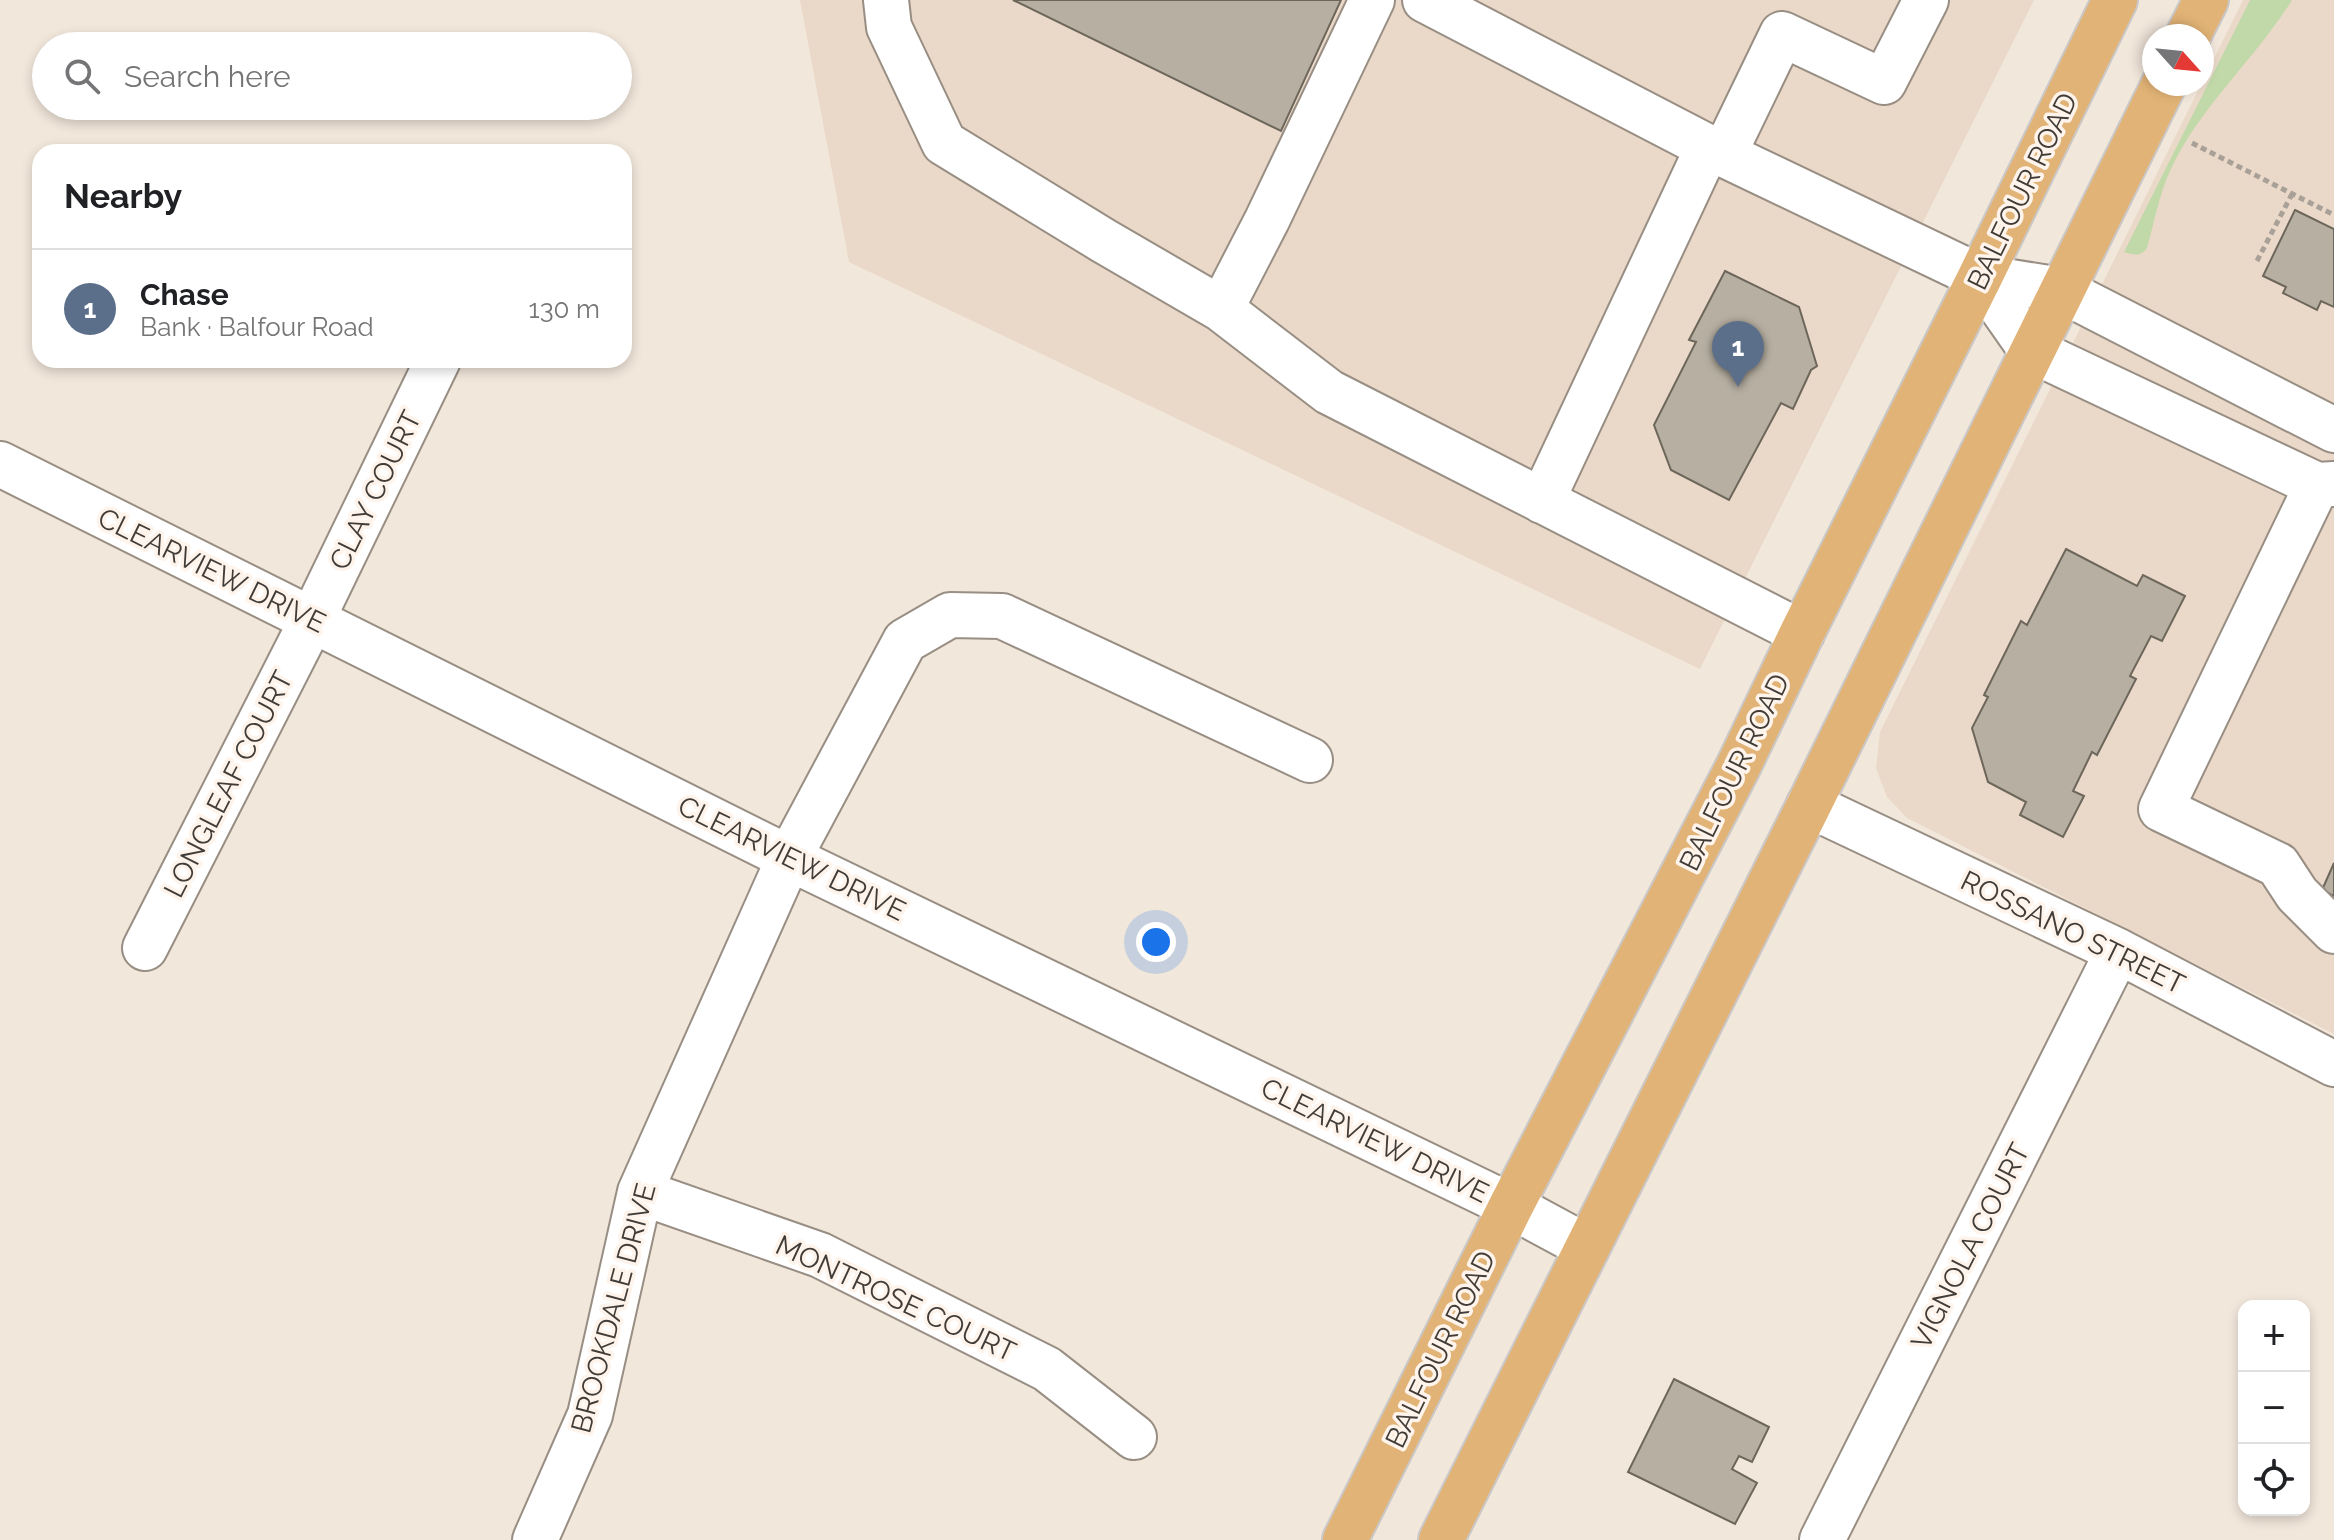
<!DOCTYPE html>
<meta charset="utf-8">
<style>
body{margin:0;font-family:Raleway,sans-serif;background:#f6f6f6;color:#202124}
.controls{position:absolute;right:24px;bottom:24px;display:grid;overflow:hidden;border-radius:16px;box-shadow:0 4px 12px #0003}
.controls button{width:72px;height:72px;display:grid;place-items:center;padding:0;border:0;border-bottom:2px solid #e0e0e0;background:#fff;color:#202124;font:40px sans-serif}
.compass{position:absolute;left:2142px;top:24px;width:72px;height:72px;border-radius:50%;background:#fff;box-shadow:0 4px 12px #0003;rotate:117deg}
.you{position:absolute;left:1156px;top:942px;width:28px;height:28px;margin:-20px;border:6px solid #fff;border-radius:50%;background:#1a73e8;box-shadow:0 0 0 12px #1a73e833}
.badge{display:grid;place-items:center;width:52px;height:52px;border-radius:50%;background:#c73b6e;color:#fff;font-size:26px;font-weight:700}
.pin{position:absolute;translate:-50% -66px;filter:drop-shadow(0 2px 4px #0008)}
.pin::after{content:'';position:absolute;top:42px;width:28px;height:24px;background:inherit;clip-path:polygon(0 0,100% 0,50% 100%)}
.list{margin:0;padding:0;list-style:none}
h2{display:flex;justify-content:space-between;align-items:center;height:104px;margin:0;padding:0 32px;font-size:34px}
h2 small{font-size:26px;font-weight:400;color:#757577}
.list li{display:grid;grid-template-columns:52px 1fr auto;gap:24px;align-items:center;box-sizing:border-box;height:120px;padding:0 32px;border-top:2px solid #e0e0e0}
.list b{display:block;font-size:30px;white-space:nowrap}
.list p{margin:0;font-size:26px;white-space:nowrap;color:#757577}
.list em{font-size:26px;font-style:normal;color:#757577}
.icon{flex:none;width:44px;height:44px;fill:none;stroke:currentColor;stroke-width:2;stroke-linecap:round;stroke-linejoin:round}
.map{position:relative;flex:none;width:2334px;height:1540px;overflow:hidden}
.search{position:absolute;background:#fff;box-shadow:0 4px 12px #0003;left:32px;top:32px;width:600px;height:88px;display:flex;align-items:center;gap:20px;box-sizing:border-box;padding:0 28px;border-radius:44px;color:#757577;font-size:30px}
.panel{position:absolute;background:#fff;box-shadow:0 4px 12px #0003;left:32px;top:144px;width:600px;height:224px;border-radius:24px}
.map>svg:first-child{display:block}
</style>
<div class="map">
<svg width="2334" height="1540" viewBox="0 0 2334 1540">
<rect width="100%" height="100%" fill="#f2e7db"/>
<path fill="#ead9c8" d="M800,0H2034L1700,669L849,262Z
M2243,0H2334V1034L1907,818L1887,797L1876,768L1880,732Z"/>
<path fill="#c1d9a9" d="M2250,0H2292C2255,60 2200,106 2170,171C2159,195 2154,223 2147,248C2141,257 2133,255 2124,252Z"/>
<path fill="#b7afa2" stroke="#6d665b" stroke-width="2" d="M1013,0H1341L1281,131Z
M2295,210L2334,229V307L2321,301L2317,310L2283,293L2286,287L2263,276Z
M1725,271L1799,307L1817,366L1811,370L1793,409L1781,403L1729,500L1671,470L1654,425L1696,342L1689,340Z
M2066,549L2137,586L2143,575L2185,596L2162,641L2151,636L2130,676L2136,679L2097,755L2092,752L2073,791L2084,796L2063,837L2020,815L2026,802L1988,782L1972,728L1988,697L1984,695L2021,621L2027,625Z
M2334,863V896L2322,890Z
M1674,1379L1769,1427L1752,1462L1739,1456L1732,1469L1757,1483L1735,1524L1628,1472Z"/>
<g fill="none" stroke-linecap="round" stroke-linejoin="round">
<g stroke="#988e83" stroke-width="48">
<path id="minor" d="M886,0L889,27L944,143L1104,241L1221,309L1329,392L1802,633
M1425,0L1708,147L1980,277L2061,290L2334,430
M1724,154L1782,34L1884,82L1926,0
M1980,277L2031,350L2317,485L2334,484
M1221,309L1267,220L1372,0
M0,464L789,858L1511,1206L1587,1247
M2317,485L2161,809L2278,865L2297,894L2334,931
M1542,501L1708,147
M1809,805L2118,951L2334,1064
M145,948L312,620L438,360
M640,1192L820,1255L1047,1369L1134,1437
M535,1540L590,1415L640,1192L789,858L905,641L950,615L1002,616L1310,760
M1822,1540L2118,951"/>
</g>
<g stroke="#cac8c7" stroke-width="48">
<path id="major" d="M2188,36L2206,0
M1345,1540L1511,1206L1738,767L1802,633L1980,277L2115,0
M1441,1540L1809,805L2164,84"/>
</g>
<path stroke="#a9a198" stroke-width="5" stroke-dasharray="6 4" stroke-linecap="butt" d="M2192,143L2334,215
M2257,261L2292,194"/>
<use href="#minor" stroke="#fff" stroke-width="44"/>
<use href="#major" stroke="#e2b376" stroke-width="44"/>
</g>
<g text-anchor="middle" stroke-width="7" stroke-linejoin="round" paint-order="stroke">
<g font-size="28" fill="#413c38" stroke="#fef4eb">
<text transform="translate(2022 191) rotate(-64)" y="10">BALFOUR ROAD</text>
<text transform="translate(375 490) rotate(-64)" y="10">CLAY COURT</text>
<text transform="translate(212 570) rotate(26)" y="10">CLEARVIEW DRIVE</text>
<text transform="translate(1734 772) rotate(-64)" y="10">BALFOUR ROAD</text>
<text transform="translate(228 784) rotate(-63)" y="10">LONGLEAF COURT</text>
<text transform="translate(792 858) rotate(26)" y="10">CLEARVIEW DRIVE</text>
<text transform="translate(2073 932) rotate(26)" y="10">ROSSANO STREET</text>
<text transform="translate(1375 1140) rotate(26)" y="10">CLEARVIEW DRIVE</text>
<text transform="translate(1970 1246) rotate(-63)" y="10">VIGNOLA COURT</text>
<text transform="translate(896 1298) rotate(25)" y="10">MONTROSE COURT</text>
<text transform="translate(613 1308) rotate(-75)" y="10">BROOKDALE DRIVE</text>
<text transform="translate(1440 1349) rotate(-64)" y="10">BALFOUR ROAD</text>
</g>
</g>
</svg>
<div class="controls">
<button>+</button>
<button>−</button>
<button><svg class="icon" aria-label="locate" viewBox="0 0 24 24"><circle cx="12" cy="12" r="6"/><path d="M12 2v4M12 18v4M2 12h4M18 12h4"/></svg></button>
</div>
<svg class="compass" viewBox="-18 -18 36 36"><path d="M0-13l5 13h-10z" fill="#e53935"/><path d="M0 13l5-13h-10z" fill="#757577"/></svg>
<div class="you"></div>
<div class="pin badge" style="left:1738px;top:387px;background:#5c6f8a">1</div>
<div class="search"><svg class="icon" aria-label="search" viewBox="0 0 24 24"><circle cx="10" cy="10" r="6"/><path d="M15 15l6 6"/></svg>Search here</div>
<section class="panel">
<h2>Nearby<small></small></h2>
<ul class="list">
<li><span class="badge" style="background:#5c6f8a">1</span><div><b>Chase</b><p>Bank · Balfour Road</p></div><em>130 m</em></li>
</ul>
</section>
</div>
